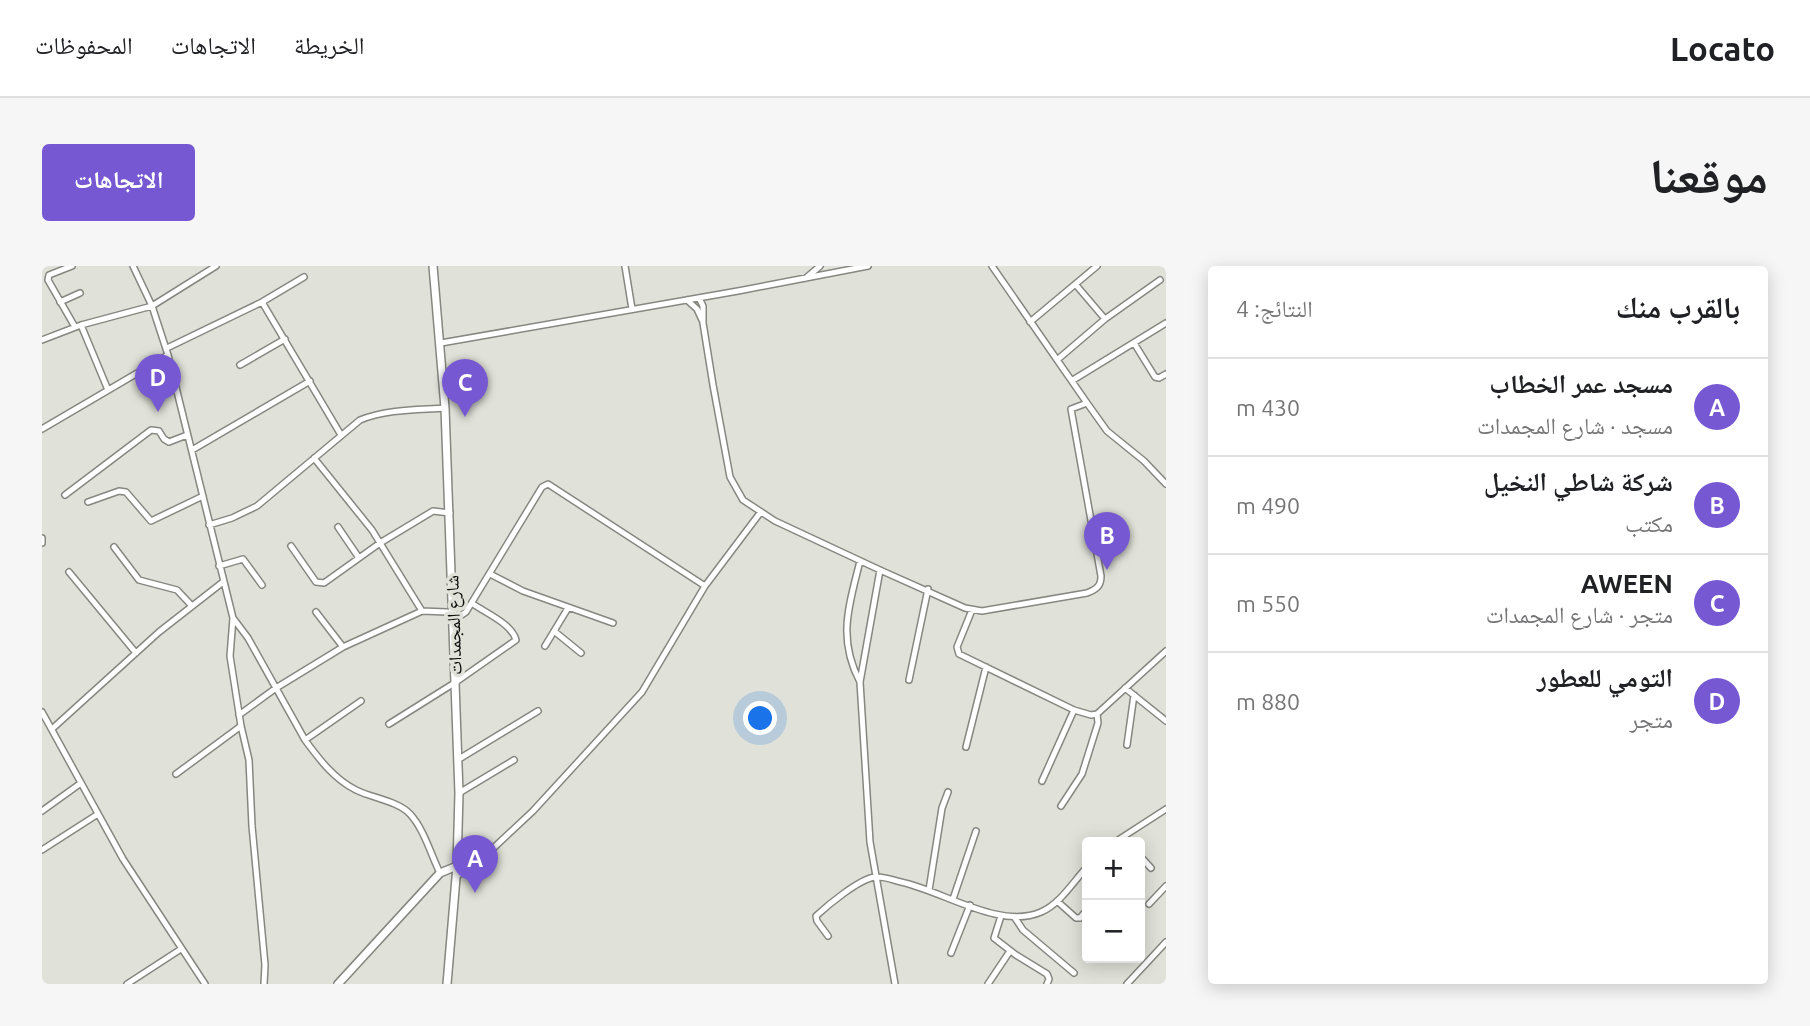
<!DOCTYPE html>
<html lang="ar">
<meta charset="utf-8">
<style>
body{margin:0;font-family:Ubuntu,"Noto Naskh Arabic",sans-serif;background:#f6f6f6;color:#202124;direction:rtl}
.controls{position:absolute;right:21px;bottom:21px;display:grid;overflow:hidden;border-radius:7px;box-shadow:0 4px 18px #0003}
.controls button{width:63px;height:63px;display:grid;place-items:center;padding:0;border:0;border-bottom:2px solid #e0e0e0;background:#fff;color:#202124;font:35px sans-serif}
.you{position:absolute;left:719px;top:453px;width:24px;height:24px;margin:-18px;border:5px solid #fff;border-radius:50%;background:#1a73e8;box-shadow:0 0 0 10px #1a73e833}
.badge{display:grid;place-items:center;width:46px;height:46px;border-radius:50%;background:#7658d2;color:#fff;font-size:23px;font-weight:700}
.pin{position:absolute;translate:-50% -58px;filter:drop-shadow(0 2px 4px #0008)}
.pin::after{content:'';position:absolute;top:37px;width:24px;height:21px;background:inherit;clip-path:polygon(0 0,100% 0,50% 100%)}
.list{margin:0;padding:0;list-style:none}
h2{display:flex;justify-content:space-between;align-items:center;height:91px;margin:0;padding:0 28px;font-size:30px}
h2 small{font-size:23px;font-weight:400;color:#757577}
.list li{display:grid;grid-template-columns:46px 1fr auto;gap:21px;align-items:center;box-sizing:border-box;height:98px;padding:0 28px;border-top:2px solid #e0e0e0}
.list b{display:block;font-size:26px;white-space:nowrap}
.list p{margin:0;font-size:23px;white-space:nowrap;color:#757577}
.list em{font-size:23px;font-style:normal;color:#757577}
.map{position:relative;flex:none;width:1124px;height:718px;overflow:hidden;direction:ltr;border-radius:7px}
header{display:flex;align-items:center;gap:42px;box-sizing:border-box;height:98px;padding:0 35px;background:#fff;border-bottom:2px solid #e0e0e0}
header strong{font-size:33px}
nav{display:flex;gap:38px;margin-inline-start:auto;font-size:24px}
.intro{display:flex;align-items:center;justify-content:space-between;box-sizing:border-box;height:168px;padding:0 42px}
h1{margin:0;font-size:49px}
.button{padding:18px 32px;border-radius:7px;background:#7658d2;color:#fff;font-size:24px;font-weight:700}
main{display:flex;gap:42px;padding:0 42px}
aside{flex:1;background:#fff;border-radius:7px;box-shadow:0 4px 18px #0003}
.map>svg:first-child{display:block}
</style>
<header>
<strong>Locato</strong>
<nav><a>الخريطة</a><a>الاتجاهات</a><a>المحفوظات</a></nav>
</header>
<div class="intro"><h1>موقعنا</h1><a class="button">الاتجاهات</a></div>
<main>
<aside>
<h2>بالقرب منك<small>النتائج: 4</small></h2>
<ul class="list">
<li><span class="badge">A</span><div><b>مسجد عمر الخطاب</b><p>مسجد · شارع المجمدات</p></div><em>430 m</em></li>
<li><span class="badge">B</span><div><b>شركة شاطي النخيل</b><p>مكتب</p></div><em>490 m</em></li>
<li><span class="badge">C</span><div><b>AWEEN</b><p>متجر · شارع المجمدات</p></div><em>550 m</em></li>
<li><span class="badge">D</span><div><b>التومي للعطور</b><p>متجر</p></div><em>880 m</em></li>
</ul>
</aside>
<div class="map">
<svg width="1124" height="718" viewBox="0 0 1124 718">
<rect width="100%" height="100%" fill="#e0e2d9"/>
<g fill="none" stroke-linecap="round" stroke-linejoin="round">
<g stroke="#868780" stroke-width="8">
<path id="minor" d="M30,0L7,9L6,14L33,61
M91,0L110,40L126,89L191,352L188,390L199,460L207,494L210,560L223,699L222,718
M583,0L590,43
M764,12L778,0
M1034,19L1063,53
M657,32L661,40V57L671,119L688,211L701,234L733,255L838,304L923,342L940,345L1045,327C1055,323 1059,320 1059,310L1029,143L1045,137L950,0
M645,34L655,43L660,54
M18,36L38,27
M220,36L262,11
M988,56L1055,0
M39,59L66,124
M0,74L39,59L110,40L174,0
M399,77L696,25L826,0
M1092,77L1113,111L1117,112L1124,108
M125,82L220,36L299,169
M1015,94L1063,53L1118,14
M198,99L243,73
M1031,114L1124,57
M1045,137L1065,165L1102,195L1124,218
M0,163L126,89
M150,184L268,115
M272,192L330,264L380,345L405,346L411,355L424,346L500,221L506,218L663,320
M23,229L109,164L117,165L122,173L127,176L145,169
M46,236L77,225L84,226L109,255L161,230
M167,259L190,252L215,240L318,154C345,143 375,144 403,142
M296,261L317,292
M0,272V277
M249,280L274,316L282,317L338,277L391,245L408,247
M72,281L97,314L135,324L150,340
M177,300L201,293L220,319
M838,304L818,416L828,576L853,718
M27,306L94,387
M448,308L481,325L571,357
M930,344L915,381L917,388L1032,444L1049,449L1055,448L1124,385
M274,346L301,381L380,345
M191,352L206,372L263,474C277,493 292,513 314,524C330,532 356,535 368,548C382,563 389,589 398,607
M512,365L539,387
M503,380L526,342
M867,414L886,323
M818,416C795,372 807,340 818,295
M1083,422L1124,455
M0,446L81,593L163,718
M197,449L234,422L301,381
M347,458L414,416L474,374C470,358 444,347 431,338
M10,463L117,366L181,316
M263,474L319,435
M1085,479L1092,429
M924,481L944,401
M417,493L496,445
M134,508L199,460
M1000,515L1032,444
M417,527L472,494
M1019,540L1040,508L1056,457L1055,448
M0,545L39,517
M1073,576L1124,543
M0,584L56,548
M1098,590L1109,602
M414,610L429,603L491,545L600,426L663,320L718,247
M887,624L900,542L906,526
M911,633L934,565
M1015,635L1034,652H1038L1045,644
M1107,638L1124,620
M959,650L952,672L974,689L1005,708L1007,713L1005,718
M973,652L981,664L1032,707
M786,670L775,655L774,650C786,639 817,613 833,611C841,610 851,614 859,616C901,625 958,664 999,646C1018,638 1031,616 1045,601
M909,687L928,639
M85,718L139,683
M946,718L968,685
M1085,718L1124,676"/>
</g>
<g stroke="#868780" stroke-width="10">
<path id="secondary" d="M391,0L403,142L417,527L415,600L405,718
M296,718L398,607L415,600"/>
</g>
<use href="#minor" stroke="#fff" stroke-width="5"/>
<use href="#secondary" stroke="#fff" stroke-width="7"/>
</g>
<g text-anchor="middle" stroke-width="7" stroke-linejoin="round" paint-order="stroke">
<g font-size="18" fill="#0b0c09" stroke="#e0e2d9">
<text transform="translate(412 359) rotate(-92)" y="6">شارع المجمدات</text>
</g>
</g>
</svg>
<div class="controls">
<button>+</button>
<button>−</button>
</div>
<div class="you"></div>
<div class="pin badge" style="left:433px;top:627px">A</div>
<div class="pin badge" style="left:1065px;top:304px">B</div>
<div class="pin badge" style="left:423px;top:151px">C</div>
<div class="pin badge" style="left:116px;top:146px">D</div>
</div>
</main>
